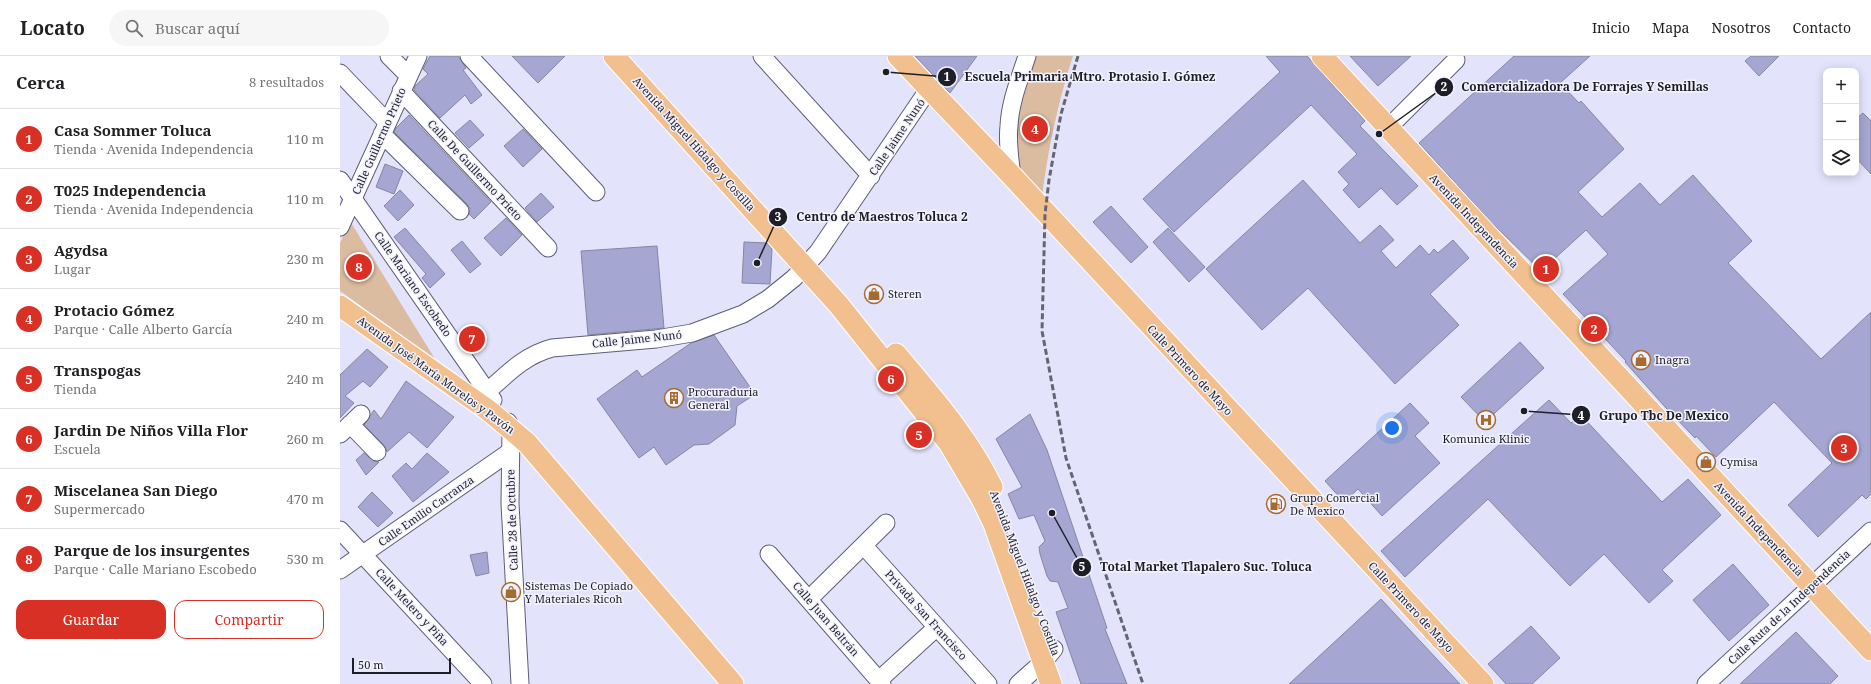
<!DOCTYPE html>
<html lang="es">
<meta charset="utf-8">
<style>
body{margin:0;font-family:"Noto Serif",serif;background:#f6f6f6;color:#202124}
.controls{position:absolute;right:12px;top:12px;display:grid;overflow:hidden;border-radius:8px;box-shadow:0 2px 10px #0003}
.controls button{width:36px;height:36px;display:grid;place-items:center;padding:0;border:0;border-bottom:1px solid #e0e0e0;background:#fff;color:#202124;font:20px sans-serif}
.scale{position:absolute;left:12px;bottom:10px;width:99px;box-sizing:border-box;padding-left:4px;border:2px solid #1e1e28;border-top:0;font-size:11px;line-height:14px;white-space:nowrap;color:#1e1e28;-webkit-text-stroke:3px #f2f2fe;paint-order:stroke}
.you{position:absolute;left:1052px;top:372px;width:14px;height:14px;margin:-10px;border:3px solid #fff;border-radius:50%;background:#1a73e8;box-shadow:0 0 0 6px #1a73e833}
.badge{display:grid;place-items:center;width:26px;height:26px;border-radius:50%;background:#d93025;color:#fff;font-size:13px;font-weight:700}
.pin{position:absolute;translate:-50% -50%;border:2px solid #fff;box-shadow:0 1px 4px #0006}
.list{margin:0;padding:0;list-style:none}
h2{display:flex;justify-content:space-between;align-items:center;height:52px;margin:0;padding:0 16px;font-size:17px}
h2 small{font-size:13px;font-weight:400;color:#757577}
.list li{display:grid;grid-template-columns:26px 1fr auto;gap:12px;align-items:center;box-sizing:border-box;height:60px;padding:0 16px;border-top:1px solid #e0e0e0}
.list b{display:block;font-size:15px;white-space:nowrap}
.list p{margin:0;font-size:13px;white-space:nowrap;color:#757577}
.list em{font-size:13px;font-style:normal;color:#757577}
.actions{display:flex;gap:8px;padding:12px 16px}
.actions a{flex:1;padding:9px 0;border:1px solid #d93025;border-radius:12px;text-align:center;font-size:14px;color:#d93025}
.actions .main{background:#d93025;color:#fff}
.icon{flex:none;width:22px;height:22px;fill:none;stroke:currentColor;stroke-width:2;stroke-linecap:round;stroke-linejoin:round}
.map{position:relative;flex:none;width:1531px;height:628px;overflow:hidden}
header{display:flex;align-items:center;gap:24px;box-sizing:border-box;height:56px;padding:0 20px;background:#fff;border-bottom:1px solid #e0e0e0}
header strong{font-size:19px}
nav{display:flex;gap:22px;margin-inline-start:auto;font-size:14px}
.search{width:280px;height:36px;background:#f6f6f6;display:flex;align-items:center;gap:10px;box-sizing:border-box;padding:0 14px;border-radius:22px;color:#757577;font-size:15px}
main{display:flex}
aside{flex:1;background:#fff}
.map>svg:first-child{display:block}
</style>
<header>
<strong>Locato</strong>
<div class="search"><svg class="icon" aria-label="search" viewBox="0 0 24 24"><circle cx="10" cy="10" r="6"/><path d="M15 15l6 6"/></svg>Buscar aquí</div>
<nav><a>Inicio</a><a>Mapa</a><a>Nosotros</a><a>Contacto</a></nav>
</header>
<main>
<aside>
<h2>Cerca<small>8 resultados</small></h2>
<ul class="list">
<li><span class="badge">1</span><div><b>Casa Sommer Toluca</b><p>Tienda · Avenida Independencia</p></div><em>110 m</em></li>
<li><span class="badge">2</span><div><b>T025 Independencia</b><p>Tienda · Avenida Independencia</p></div><em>110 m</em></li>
<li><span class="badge">3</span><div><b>Agydsa</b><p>Lugar</p></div><em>230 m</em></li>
<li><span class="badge">4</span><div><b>Protacio Gómez</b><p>Parque · Calle Alberto García</p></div><em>240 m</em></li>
<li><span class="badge">5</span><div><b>Transpogas</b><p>Tienda</p></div><em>240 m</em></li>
<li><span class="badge">6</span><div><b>Jardin De Niños Villa Flor</b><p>Escuela</p></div><em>260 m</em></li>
<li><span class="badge">7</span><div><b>Miscelanea San Diego</b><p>Supermercado</p></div><em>470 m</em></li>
<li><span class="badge">8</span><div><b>Parque de los insurgentes</b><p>Parque · Calle Mariano Escobedo</p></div><em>530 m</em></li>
</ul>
<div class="actions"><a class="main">Guardar</a><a>Compartir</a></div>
</aside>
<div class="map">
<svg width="1531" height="628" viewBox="0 0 1531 628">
<rect width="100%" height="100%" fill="#e3e4fc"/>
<path fill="#dcbca0" d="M696,0H733C718,46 708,93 702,141C695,134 685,126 681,118C665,89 687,30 696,0Z
M10,165L95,303L0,235V187Z"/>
<path fill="#a5a6d1" stroke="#8586a1" d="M90,0H118L126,12L123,14L142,39L131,48L125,39L100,62L74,34L75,30L88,18L83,13Z
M172,0H225L198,27Z
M575,0H637L610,37Z
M926,0H967L1025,65L1020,70L1078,130L1057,149L1041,132L1019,152L1003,134L1009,128L998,116L1017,98L971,49L834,176L803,143L940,16Z
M1010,0H1071L1038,30Z
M1174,0H1250L1220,27L1239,47L1241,45L1284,93L1238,136L1262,161L1300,127L1320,149L1353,119L1412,185L1388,207L1481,303L1531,256V438L1526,443L1522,439L1478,481L1448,449L1492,407L1434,346L1376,401L1356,380L1355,382L1326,352L1285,306L1286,305L1223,238L1268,198L1246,174L1201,215L1150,165L1079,87Z
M1411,0H1439L1419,20L1405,5Z
M1523,57L1531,65V118L1516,102V63Z
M69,59L151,146L134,163L129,158L130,153L127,148L54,76L56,72Z
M130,64L144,79L129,92L115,77Z
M183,73L202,93L183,111L164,90Z
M45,108L63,115L54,138L36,131Z
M963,124L1020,187L1040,169L1054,184L1041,195L1056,212L1080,189L1089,199L1094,193L1098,197L1113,184L1129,202L1090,238L1119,269L1055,328L968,232L922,274L866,213Z
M60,134L74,149L58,165L44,150Z
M201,137L214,151L197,166L185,152Z
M771,150L808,191L791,207L753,166Z
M166,162L182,179L161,200L144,182Z
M65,172L105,218L90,232L82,222L86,218L54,181Z
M828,172L865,211L849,226L813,186Z
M122,185L141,208L130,217L111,194Z
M404,186L427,187L432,193L430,228L402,227Z
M317,190L324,272L248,279L241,195Z
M374,279L412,334L409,336L411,341L397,350L395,369L369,388L354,389L326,409L314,391L299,402L257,343L297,314L302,321L351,287Z
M1180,286L1204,312L1145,366L1121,341Z
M27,293L48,311L30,331L23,325L5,340L14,347L0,362V319Z
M66,325L114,361L87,392L69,376L47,396L44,389L24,369L34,354L41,363Z
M1209,344L1231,367L1240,358L1322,446L1348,423L1381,459L1322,514L1333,525L1309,547L1264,498L1230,530L1148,443L1065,521L1041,495Z
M1070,347L1089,367L1075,380L1100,407L1042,460L1018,433L1004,446L985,425Z
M690,358L707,394L767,572L765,573L787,628H741L716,556L728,552L718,526L710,525L707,520L700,498L699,491L705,485L694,459L679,463L668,438L682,431L656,383Z
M24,397L34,405L39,406L26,419L16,404Z
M87,397L109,416L73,446L52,420L66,407L72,413Z
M32,436L53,457L38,471L18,451Z
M147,496L149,517L136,520L130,499Z
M1393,508L1429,549L1389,585L1353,544Z
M1041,543L1120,628H949Z
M1191,570L1220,602L1192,628H1166L1148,608Z
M1456,576L1498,620L1490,628H1400Z"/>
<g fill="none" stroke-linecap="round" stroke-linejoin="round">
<g stroke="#5d5d77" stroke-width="19">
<path id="minor" d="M49,0L69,20
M129,0L256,136
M422,0L531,120
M0,17L47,66
M61,35L208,192
M1048,72L1116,4
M42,78L120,155
M672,120C670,103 667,87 669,70C670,46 680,22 687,0
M0,124L153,344
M0,171L78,0
M147,336C167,318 185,299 212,292L316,283L352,277L403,258L428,243L454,222L478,196L588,34
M168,366L171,372L170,448L180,628
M10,368L37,396
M0,378L21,358
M0,474L143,628
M524,490L648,628
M429,498L542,628
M0,514L171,395
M469,543L546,467
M539,624L597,571
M678,628L704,605L714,593
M1366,628L1531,475"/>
</g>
<g stroke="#fff" stroke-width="23">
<path id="major" d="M274,0L498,248L609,387L642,443L654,468L711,628
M558,0L672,120L1143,628
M982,0L1531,594
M0,250L148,354L187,387L393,628
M556,298C591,340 628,381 652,431"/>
</g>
<use href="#minor" stroke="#fff" stroke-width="17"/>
<use href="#major" stroke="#f1c08e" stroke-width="21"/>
<path stroke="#646473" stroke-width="3" stroke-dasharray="6 3" stroke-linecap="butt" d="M738,0L721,58L709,124L705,158L702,275L726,402L803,628"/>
</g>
<defs>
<g id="shop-ring" transform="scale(1)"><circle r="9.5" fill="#f2f2fe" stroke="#a76b2d" stroke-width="1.5"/><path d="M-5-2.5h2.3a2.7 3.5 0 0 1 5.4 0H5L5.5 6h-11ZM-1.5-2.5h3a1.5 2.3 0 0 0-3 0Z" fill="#a76b2d"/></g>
<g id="building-ring" transform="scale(1)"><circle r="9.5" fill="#f2f2fe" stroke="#a76b2d" stroke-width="1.5"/><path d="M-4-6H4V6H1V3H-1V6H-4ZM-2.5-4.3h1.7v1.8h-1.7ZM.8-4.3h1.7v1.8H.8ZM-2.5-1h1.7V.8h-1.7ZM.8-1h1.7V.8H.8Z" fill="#a76b2d"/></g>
<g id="hospital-ring" transform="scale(1)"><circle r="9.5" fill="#f2f2fe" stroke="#a76b2d" stroke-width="1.5"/><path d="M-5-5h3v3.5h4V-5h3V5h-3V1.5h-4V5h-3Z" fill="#a76b2d"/></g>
<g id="fuel-ring" transform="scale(1)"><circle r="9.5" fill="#f2f2fe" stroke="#a76b2d" stroke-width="1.5"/><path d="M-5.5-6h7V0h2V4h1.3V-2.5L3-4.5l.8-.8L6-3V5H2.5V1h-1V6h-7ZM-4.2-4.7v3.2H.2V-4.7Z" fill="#a76b2d"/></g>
</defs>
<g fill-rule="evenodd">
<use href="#shop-ring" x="534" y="238"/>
<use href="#shop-ring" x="1301" y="304"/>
<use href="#building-ring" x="334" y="342"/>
<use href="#hospital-ring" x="1146" y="364"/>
<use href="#shop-ring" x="1366" y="406"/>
<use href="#fuel-ring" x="936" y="448"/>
<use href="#shop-ring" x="171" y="536"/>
</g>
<g text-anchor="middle" stroke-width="3" stroke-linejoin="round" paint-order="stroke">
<g font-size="11" fill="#1e1e28" stroke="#f2f2fe">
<text transform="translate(557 81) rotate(-56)" y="4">Calle Jaime Nunó</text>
<text transform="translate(39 85) rotate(-66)" y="4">Calle Guillermo Prieto</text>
<text transform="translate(354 88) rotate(48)" y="4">Avenida Miguel Hidalgo y Costilla</text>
<text transform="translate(135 114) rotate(47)" y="4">Calle De Guillermo Prieto</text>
<text transform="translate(1134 165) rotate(47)" y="4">Avenida Independencia</text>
<text transform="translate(73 228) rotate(55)" y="4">Calle Mariano Escobedo</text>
<text transform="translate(297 283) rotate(-6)" y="4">Calle Jaime Nunó</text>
<text transform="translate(850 314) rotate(47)" y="4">Calle Primero de Mayo</text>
<text transform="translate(96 319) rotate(36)" y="4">Avenida José María Morelos y Pavón</text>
<text transform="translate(86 455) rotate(-35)" y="4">Calle Emilio Carranza</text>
<text transform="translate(172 464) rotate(-92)" y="4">Calle 28 de Octubre</text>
<text transform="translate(1419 473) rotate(47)" y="4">Avenida Independencia</text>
<text transform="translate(685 517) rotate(69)" y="4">Avenida Miguel Hidalgo y Costilla</text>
<text transform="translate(72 551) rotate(47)" y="4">Calle Melero y Piña</text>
<text transform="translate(1071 551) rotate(47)" y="4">Calle Primero de Mayo</text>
<text transform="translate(1449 551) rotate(-43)" y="4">Calle Ruta de la Independencia</text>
<text transform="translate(586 559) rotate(48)" y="4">Privada San Francisco</text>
<text transform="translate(486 563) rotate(49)" y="4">Calle Juan Beltrán</text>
</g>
<g font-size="11" fill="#1e1e28" stroke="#f2f2fe" text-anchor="start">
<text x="548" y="242">Steren</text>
<text x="1315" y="308">Inagra</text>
<text x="348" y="340">Procuraduria<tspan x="348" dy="13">General</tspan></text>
<text x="1146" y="387" text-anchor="middle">Komunica Klinic</text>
<text x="1380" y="410">Cymisa</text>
<text x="950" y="446">Grupo Comercial<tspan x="950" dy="13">De Mexico</tspan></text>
<text x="185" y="534">Sistemas De Copiado<tspan x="185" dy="13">Y Materiales Ricoh</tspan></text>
</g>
</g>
<path fill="none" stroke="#1e1e28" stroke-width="1.5" d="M546 16L607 21M1039 78L1104 31M417 207L438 161M1184 355L1241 359M712 457L742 511"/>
<g fill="#1e1e28" stroke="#f2f2fe" stroke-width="1.5">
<circle cx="546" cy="16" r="4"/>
<circle cx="1039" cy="78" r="4"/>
<circle cx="417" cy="207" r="4"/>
<circle cx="1184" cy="355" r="4"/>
<circle cx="712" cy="457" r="4"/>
<circle cx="607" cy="21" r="10"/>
<circle cx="1104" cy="31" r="10"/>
<circle cx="438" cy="161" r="10"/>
<circle cx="1241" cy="359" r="10"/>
<circle cx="742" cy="511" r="10"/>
</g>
<g font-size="12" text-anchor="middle" font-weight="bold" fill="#fff">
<text x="607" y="25">1</text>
<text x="1104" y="35">2</text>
<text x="438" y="165">3</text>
<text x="1241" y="364">4</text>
<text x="742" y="515">5</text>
</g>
<g font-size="12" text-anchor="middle" font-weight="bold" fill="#1e1e28" stroke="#f2f2fe" stroke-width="3" stroke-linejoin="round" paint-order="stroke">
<text x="750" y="25">Escuela Primaria Mtro. Protasio I. Gómez</text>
<text x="1245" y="35">Comercializadora De Forrajes Y Semillas</text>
<text x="542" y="165">Centro de Maestros Toluca 2</text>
<text x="1324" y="364">Grupo Tbc De Mexico</text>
<text x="866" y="515">Total Market Tlapalero Suc. Toluca</text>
</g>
</svg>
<div class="controls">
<button>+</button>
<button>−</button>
<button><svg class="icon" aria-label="layers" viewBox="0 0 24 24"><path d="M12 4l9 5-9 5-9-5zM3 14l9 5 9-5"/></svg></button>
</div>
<div class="scale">50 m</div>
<div class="you"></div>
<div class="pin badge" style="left:1206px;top:213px">1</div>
<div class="pin badge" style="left:1254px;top:273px">2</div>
<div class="pin badge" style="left:1504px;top:392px">3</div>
<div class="pin badge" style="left:695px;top:73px">4</div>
<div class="pin badge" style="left:579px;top:379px">5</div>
<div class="pin badge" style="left:551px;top:323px">6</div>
<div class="pin badge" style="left:132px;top:283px">7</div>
<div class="pin badge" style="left:19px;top:211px">8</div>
</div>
</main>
